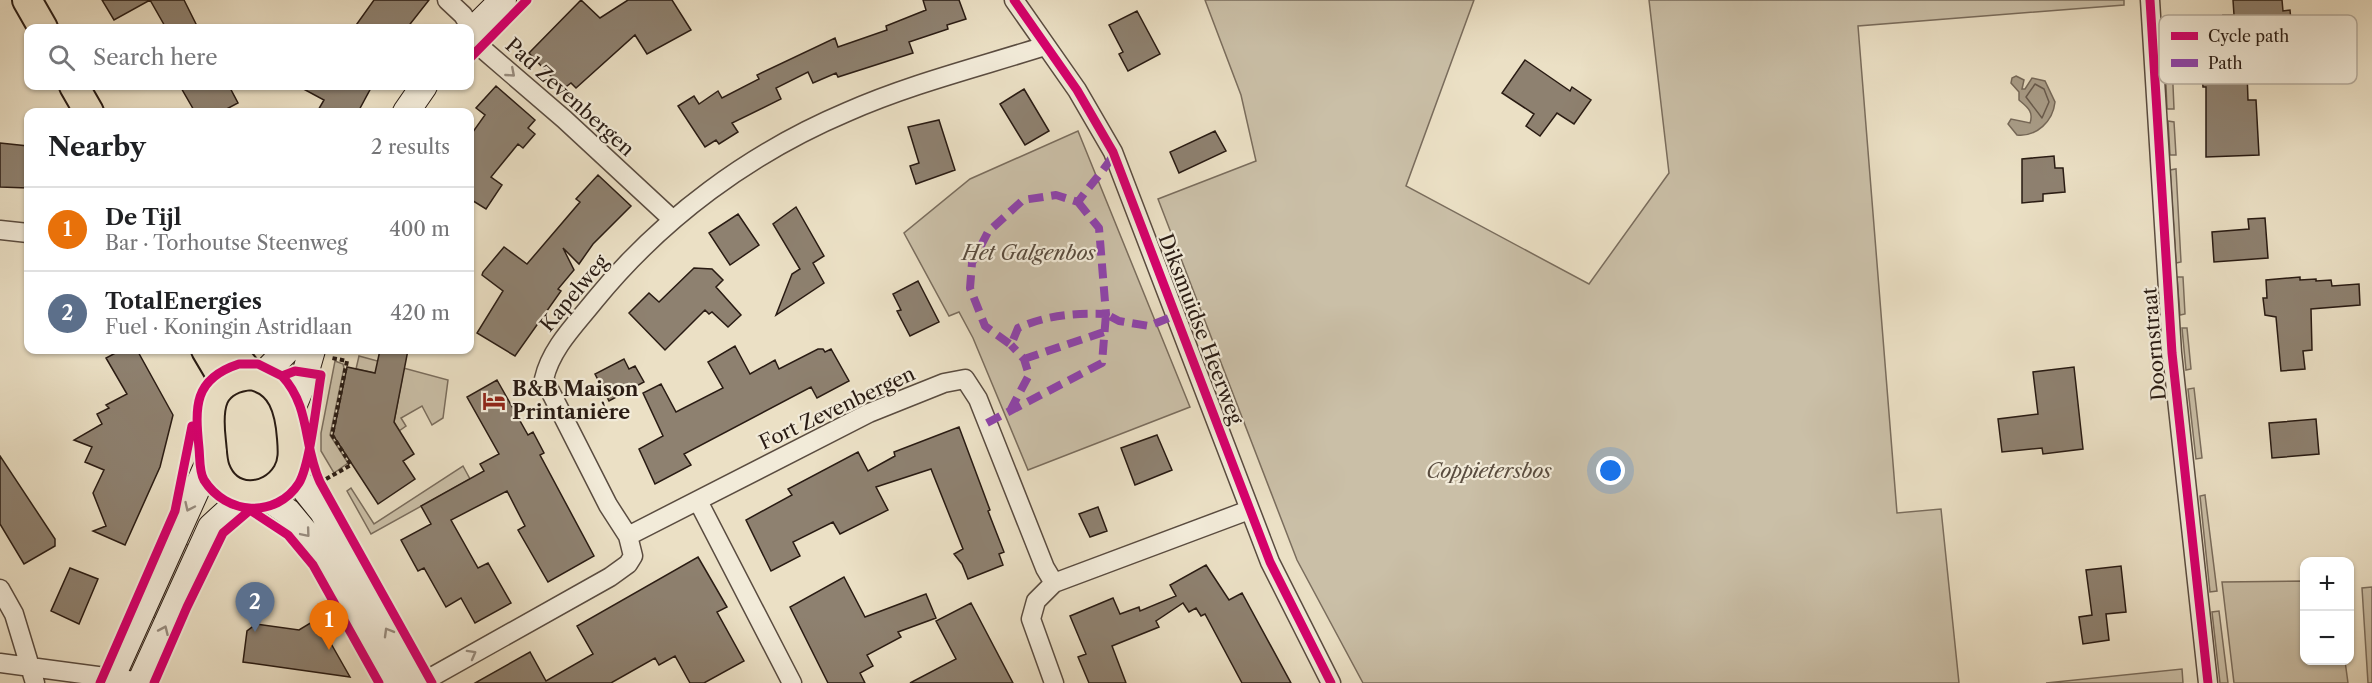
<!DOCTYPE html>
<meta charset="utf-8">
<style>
body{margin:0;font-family:"Libre Caslon Text",serif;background:#f6f6f6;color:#202124}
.controls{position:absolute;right:18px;bottom:18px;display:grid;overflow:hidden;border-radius:12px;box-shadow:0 2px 4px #0004}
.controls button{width:54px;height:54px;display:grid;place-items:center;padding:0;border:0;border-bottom:2px solid #e0e0e0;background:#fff;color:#202124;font:30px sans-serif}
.you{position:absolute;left:1611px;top:471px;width:21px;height:21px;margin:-15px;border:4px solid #fff;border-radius:50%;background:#1a73e8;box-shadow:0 0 0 9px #1a73e833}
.badge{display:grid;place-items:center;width:39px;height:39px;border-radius:50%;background:#d93025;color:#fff;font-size:20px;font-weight:700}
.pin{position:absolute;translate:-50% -50px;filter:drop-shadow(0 2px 3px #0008)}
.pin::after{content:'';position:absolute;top:32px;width:21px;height:18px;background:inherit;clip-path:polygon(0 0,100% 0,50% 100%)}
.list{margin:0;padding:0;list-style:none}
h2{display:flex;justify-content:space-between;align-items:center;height:78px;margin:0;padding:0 24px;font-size:26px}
h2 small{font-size:20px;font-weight:400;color:#757577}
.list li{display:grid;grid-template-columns:39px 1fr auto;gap:18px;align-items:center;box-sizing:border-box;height:84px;padding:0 24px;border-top:2px solid #e0e0e0}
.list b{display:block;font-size:22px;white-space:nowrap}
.list p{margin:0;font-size:20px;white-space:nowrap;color:#757577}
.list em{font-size:20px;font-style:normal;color:#757577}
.icon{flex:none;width:33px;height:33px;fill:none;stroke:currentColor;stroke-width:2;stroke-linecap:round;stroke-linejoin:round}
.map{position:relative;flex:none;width:2372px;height:683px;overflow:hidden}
.search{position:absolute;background:#fff;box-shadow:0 2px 4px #0004;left:24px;top:24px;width:450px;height:66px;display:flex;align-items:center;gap:15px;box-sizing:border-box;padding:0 21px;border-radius:12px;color:#757577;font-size:22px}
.panel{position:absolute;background:#fff;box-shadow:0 2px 4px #0004;left:24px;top:108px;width:450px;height:246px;border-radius:12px}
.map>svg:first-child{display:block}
</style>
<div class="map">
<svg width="2372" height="683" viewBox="0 0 2372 683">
<rect width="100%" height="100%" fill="#ebe0c5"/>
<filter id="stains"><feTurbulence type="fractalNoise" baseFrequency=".00333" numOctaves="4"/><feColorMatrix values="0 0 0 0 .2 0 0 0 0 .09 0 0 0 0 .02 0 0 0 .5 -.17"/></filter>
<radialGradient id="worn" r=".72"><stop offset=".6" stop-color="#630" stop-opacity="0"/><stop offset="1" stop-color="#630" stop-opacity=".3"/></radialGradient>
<path fill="#cabfa7" stroke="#7a6d5d" stroke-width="1.5" d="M1205,0H1474L1406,186L1589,284L1669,173L1649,0H2124V5L1858,26L1897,513L1941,509L1959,683H1363L1297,560L1158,199L1256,161L1241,95Z
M2165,62H2172L2174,109H2167Z
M2168,121L2174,122L2176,155H2170Z
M1078,131L1190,407L1028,470L973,338L959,312L949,316L904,233L970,179Z
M2176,169L2181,262L2176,263L2170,170Z
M2177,277H2183L2185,314L2180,315Z
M2182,328H2187L2191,369L2186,370Z
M359,356L448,380L443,418L432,425L422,406L401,418L406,426L399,431L394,422L402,379L356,369Z
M335,361L343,364L344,368L330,435L348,463L334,473L321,451V433Z
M2194,388L2202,458L2196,459L2188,389Z
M463,466L470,479L371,534L347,491L351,488L374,524Z
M2205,495L2217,591L2210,592L2200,496Z
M184,544L190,545L156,619L151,615Z
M2304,581V660L2345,661L2348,683H2234L2222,582Z
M2372,587V683H2368L2362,588Z
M2219,611L2228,683H2220L2212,612Z
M2182,669L2183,683H2046Z"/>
<path fill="#a99d88" stroke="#766959" stroke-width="1.5" d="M2016,76L2024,80L2022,89H2025L2032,78L2045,81L2055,102C2053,121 2037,137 2017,135L2008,124L2011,119L2030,123C2034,111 2027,107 2019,100V92L2011,83L2012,78Z"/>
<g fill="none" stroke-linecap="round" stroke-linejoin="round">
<path stroke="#695c4e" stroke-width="1.5" d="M2035,84L2044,89L2049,102L2042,118L2026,97Z"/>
</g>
<path fill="#8e8170" stroke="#291b13" stroke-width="1.5" d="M102,0H184L198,28H166L150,0L114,20Z
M374,0H429L407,28H354Z
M581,0L600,18L628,0H672L691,30L647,54L635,35L576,88L571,83L563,89L529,53Z
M923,0H959L966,19L947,25L948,29L909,42L913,53L838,77L836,73L813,83L808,72L776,88L781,99L732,123L738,132L719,144L716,140L705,147L678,106L694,96L699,104L718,91L722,98L759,79L757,75L835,38L838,47L887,30L886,26L926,10Z
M2233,0H2282L2283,11L2290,10L2292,31H2300L2301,48L2273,53L2271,33L2228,36L2229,70L2247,71L2248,100H2256L2259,155L2206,157V87H2203L2198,25L2213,24V20L2224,19L2223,15H2234Z
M1137,11L1160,54L1128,71L1119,54L1123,52L1109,25Z
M1525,60L1570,91L1572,87L1591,100L1574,124L1557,113L1540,136L1526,126L1534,114L1502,93Z
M180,86H229L238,103L221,112H195Z
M298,86H372L358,112H317L324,100Z
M496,86L535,120L528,128L535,134L523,148L518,144L491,177L502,185L486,209L470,199V136L485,115L476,108Z
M1024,89L1049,131L1025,145L1000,104Z
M939,120L955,170L916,184L910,166L919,163L908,127Z
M1215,131L1226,151L1179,173L1170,152Z
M0,143L28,146V188L0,187Z
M2054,156L2055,168H2063L2065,192L2043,194V201L2022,203V159Z
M598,175L631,206L593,244L579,264L563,248L574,270L558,289L561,291L515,356L477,333L503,291L482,275L483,272L504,247L527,264L580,202L576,199Z
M796,207L824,256L813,263L824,283L776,315L792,274L800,269L773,224Z
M738,214L759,245L730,265L709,233Z
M2265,218L2268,258L2214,262L2212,232L2249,229L2248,219Z
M694,268L712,269L723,280L716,287L741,315L728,327L712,312L709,314L705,310L665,350L629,313L649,293L659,302Z
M2300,277V280L2316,279V281L2331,280L2332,286L2359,284L2360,305L2311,309L2312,350L2303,351L2305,369L2281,371L2276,317L2265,315L2263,298H2267L2266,280Z
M918,281L939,322L910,336L897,311L901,310L893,294Z
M735,346L750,374L775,360L779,369L818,349H823L825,352L831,349L849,381L817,398L811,387L684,454L691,465L655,484L639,449L663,436L643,393L661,384L676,412L723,388L708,362Z
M121,350H137L173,415L160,467L125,545L93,531L106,526L93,493L104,470L85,462L92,447L74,440L102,424L97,414L109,408L106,405L127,394L106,358Z
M380,350H408L394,422L414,454L403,461L415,479L378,504L333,435L347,367L375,373Z
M624,359L629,369L635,366L644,382L609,401L595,374Z
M2074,367L2083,449L2043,454L2042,448L2002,452L1998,419L2038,414L2033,372Z
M497,380L528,435L533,432L544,453L540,455L594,556L548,582L518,530L525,526L507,491L451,520L478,568L488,563L511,603L475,623L461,598L446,607L424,568L418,571L401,540L431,524L421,506L484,471L480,464L499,454L467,397Z
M2316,419L2319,454L2272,458L2269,423Z
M959,427L990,510L988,511L1004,552L999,554L1003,565L968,579L962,564L954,554L963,549L931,469L876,487L888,510L840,534L833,522L793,542L800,556L771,571L746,520L792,495L788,489L858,452L868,471L895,456L894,452Z
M1157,435L1172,470L1135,485L1121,448Z
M0,456L55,539V546L24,564L0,524Z
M1098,507L1107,531L1090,537L1079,514Z
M698,557L727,607L717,612L744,661L704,683H690L675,656L659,665L655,658L611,683H475L530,652L546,681L593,654L577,626Z
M1206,565L1229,600L1242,593L1291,683H1242L1205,614L1201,616L1196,608L1189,612L1183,603L1156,621L1159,627L1112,646L1126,683H1089L1078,657L1086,654L1070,616L1113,598L1120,614L1139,607L1140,611L1176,596L1170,585Z
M2121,566L2126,612L2106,614L2109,640L2083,644L2079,617L2092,615L2086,570Z
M70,568L98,579L79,624L51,611Z
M844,577L865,617L926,594L936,618L898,632L901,637L867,655L873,666L860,673L865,683H828L790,607Z
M971,603L1013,683H910L956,659L936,621Z
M317,619L350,677L243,662L247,631L256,624L299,630Z"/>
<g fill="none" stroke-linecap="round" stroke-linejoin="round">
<g stroke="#5a4c40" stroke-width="21">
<path id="street" d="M447,0L463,15L485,51L564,119L673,220
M1014,0L1077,90L1113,152L1270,562L1331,683
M2150,0L2172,353L2208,683
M0,230L28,233
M698,501L792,683
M628,536L869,413L944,383L965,379L978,399L1045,568L1054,583
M0,589L14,614L35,683
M0,663L150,683
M421,683L610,577L628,564L633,556L628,536L608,505L544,379C551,348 576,324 595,300C662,218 750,153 847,112C910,84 979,67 1045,46
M1054,683L1031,619L1036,601L1054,583L1249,510"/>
</g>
<g stroke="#291b13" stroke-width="28">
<path id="secondary" d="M470,33L503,0
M406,112L424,86
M261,377L287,350
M290,414L302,385L312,350
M292,466L299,482L323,512L417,683
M263,495L288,512L313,542L393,683
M109,683L213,453
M140,683L211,527L245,496"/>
</g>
<g stroke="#291b13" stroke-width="32">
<path id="primary" d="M27,0L43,28
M74,86L89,112
M206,350L219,372L221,386
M230,350L251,375
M251,375C283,381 290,410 292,438C293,450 294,463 287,474C270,502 228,504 215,469C212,461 212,450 211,442C207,407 209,379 251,375Z"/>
</g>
<path stroke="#291b13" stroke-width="4" stroke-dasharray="4.5 3" stroke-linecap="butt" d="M326,479L351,465L332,435L347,361L332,358"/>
<use href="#street" stroke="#f2ebd9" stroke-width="18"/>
<use href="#secondary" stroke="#f2ebd9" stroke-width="26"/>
<use href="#primary" stroke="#ebe0c5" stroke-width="28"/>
<path stroke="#8e44ad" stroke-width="8" stroke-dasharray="15 8" stroke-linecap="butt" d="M1078,202L1099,228L1106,314C1075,313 1047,315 1018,328L1011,345L985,326L970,288L972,263L988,232L1023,200L1056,195L1078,202C1090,185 1103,172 1114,154
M1024,359L1107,331
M1010,411L1029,375L1024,359L1011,345
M987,423L1102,363L1106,314L1119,321L1149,326L1176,315"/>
<g stroke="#f2ebd9" stroke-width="13">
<path id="cycleway" d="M1014,0L1077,90L1113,152L1270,562L1331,683
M2150,0L2172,353L2208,683
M470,58L527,0
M239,364H258L282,376L295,371L321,375C317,399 310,465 299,483C276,519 226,515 204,480C199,472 200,457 199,448C195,407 193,379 239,364Z
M282,376C311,407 303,446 320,482L432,683
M100,683L175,511L192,426
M154,683L187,607L223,533L250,510L288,535L313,565L379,683"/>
</g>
<use href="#cycleway" stroke="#d6006c" stroke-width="9"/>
</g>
<defs><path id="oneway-chevron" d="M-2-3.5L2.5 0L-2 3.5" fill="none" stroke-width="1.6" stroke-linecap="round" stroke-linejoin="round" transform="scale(1.5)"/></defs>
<g stroke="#988d80">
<use href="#oneway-chevron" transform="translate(511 73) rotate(41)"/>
<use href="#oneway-chevron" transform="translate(189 507) rotate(115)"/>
<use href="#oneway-chevron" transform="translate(306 533) rotate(50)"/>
<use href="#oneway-chevron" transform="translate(164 630) rotate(-66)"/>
<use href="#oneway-chevron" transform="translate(388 632) rotate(-120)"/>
<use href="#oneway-chevron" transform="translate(472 654) rotate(-29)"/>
</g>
<defs>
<g id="hotel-bare" transform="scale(1.8)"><path d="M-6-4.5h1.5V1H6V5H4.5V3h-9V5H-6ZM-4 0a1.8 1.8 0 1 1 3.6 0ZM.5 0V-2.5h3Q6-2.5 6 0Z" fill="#8f2418" stroke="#f2ebd9" stroke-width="2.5" paint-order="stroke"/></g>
</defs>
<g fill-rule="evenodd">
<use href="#hotel-bare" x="494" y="401"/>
</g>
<g text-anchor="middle" stroke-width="4.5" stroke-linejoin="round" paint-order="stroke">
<g font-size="20" fill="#291b13" stroke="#f2ebd9">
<text transform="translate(570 97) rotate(42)" y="7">Pad Zevenbergen</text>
<text transform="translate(574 293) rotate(-50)" y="7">Kapelweg</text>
<text transform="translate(1201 329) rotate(69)" y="7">Diksmuidse Heerweg</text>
<text transform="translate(2154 344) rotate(-95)" y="7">Doornstraat</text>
<text transform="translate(837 408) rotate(-25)" y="7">Fort Zevenbergen</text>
</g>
<g font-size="20" font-style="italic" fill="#594c3f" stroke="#f2ebd9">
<text x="1029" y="260">Het Galgenbos</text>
<text x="1489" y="478">Coppietersbos</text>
</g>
<g font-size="20" font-weight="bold" fill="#291b13" stroke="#f2ebd9" text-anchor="start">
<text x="512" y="396">B&amp;B Maison<tspan x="512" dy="23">Printanière</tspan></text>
</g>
</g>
<rect x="2159" y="15" width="198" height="69" rx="9" fill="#f2ebd9" stroke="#b6ad9e" stroke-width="1.5"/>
<rect x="2171" y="32" width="27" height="8" fill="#d6006c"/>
<rect x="2171" y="59" width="27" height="8" fill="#8e44ad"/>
<g font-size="16" fill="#291b13">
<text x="2208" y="42">Cycle path</text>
<text x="2208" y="69">Path</text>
</g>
<rect width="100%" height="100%" filter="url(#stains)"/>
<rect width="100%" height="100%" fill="url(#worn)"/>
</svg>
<div class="controls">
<button>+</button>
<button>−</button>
</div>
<div class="you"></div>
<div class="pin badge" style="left:329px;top:650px;background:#e8710a">1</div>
<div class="pin badge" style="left:255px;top:632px;background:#5c6f8a">2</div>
<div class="search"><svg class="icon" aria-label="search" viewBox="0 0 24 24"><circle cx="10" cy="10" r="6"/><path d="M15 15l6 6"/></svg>Search here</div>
<section class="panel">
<h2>Nearby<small>2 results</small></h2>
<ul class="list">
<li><span class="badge" style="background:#e8710a">1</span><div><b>De Tijl</b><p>Bar · Torhoutse Steenweg</p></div><em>400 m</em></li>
<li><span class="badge" style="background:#5c6f8a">2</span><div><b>TotalEnergies</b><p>Fuel · Koningin Astridlaan</p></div><em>420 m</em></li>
</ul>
</section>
</div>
